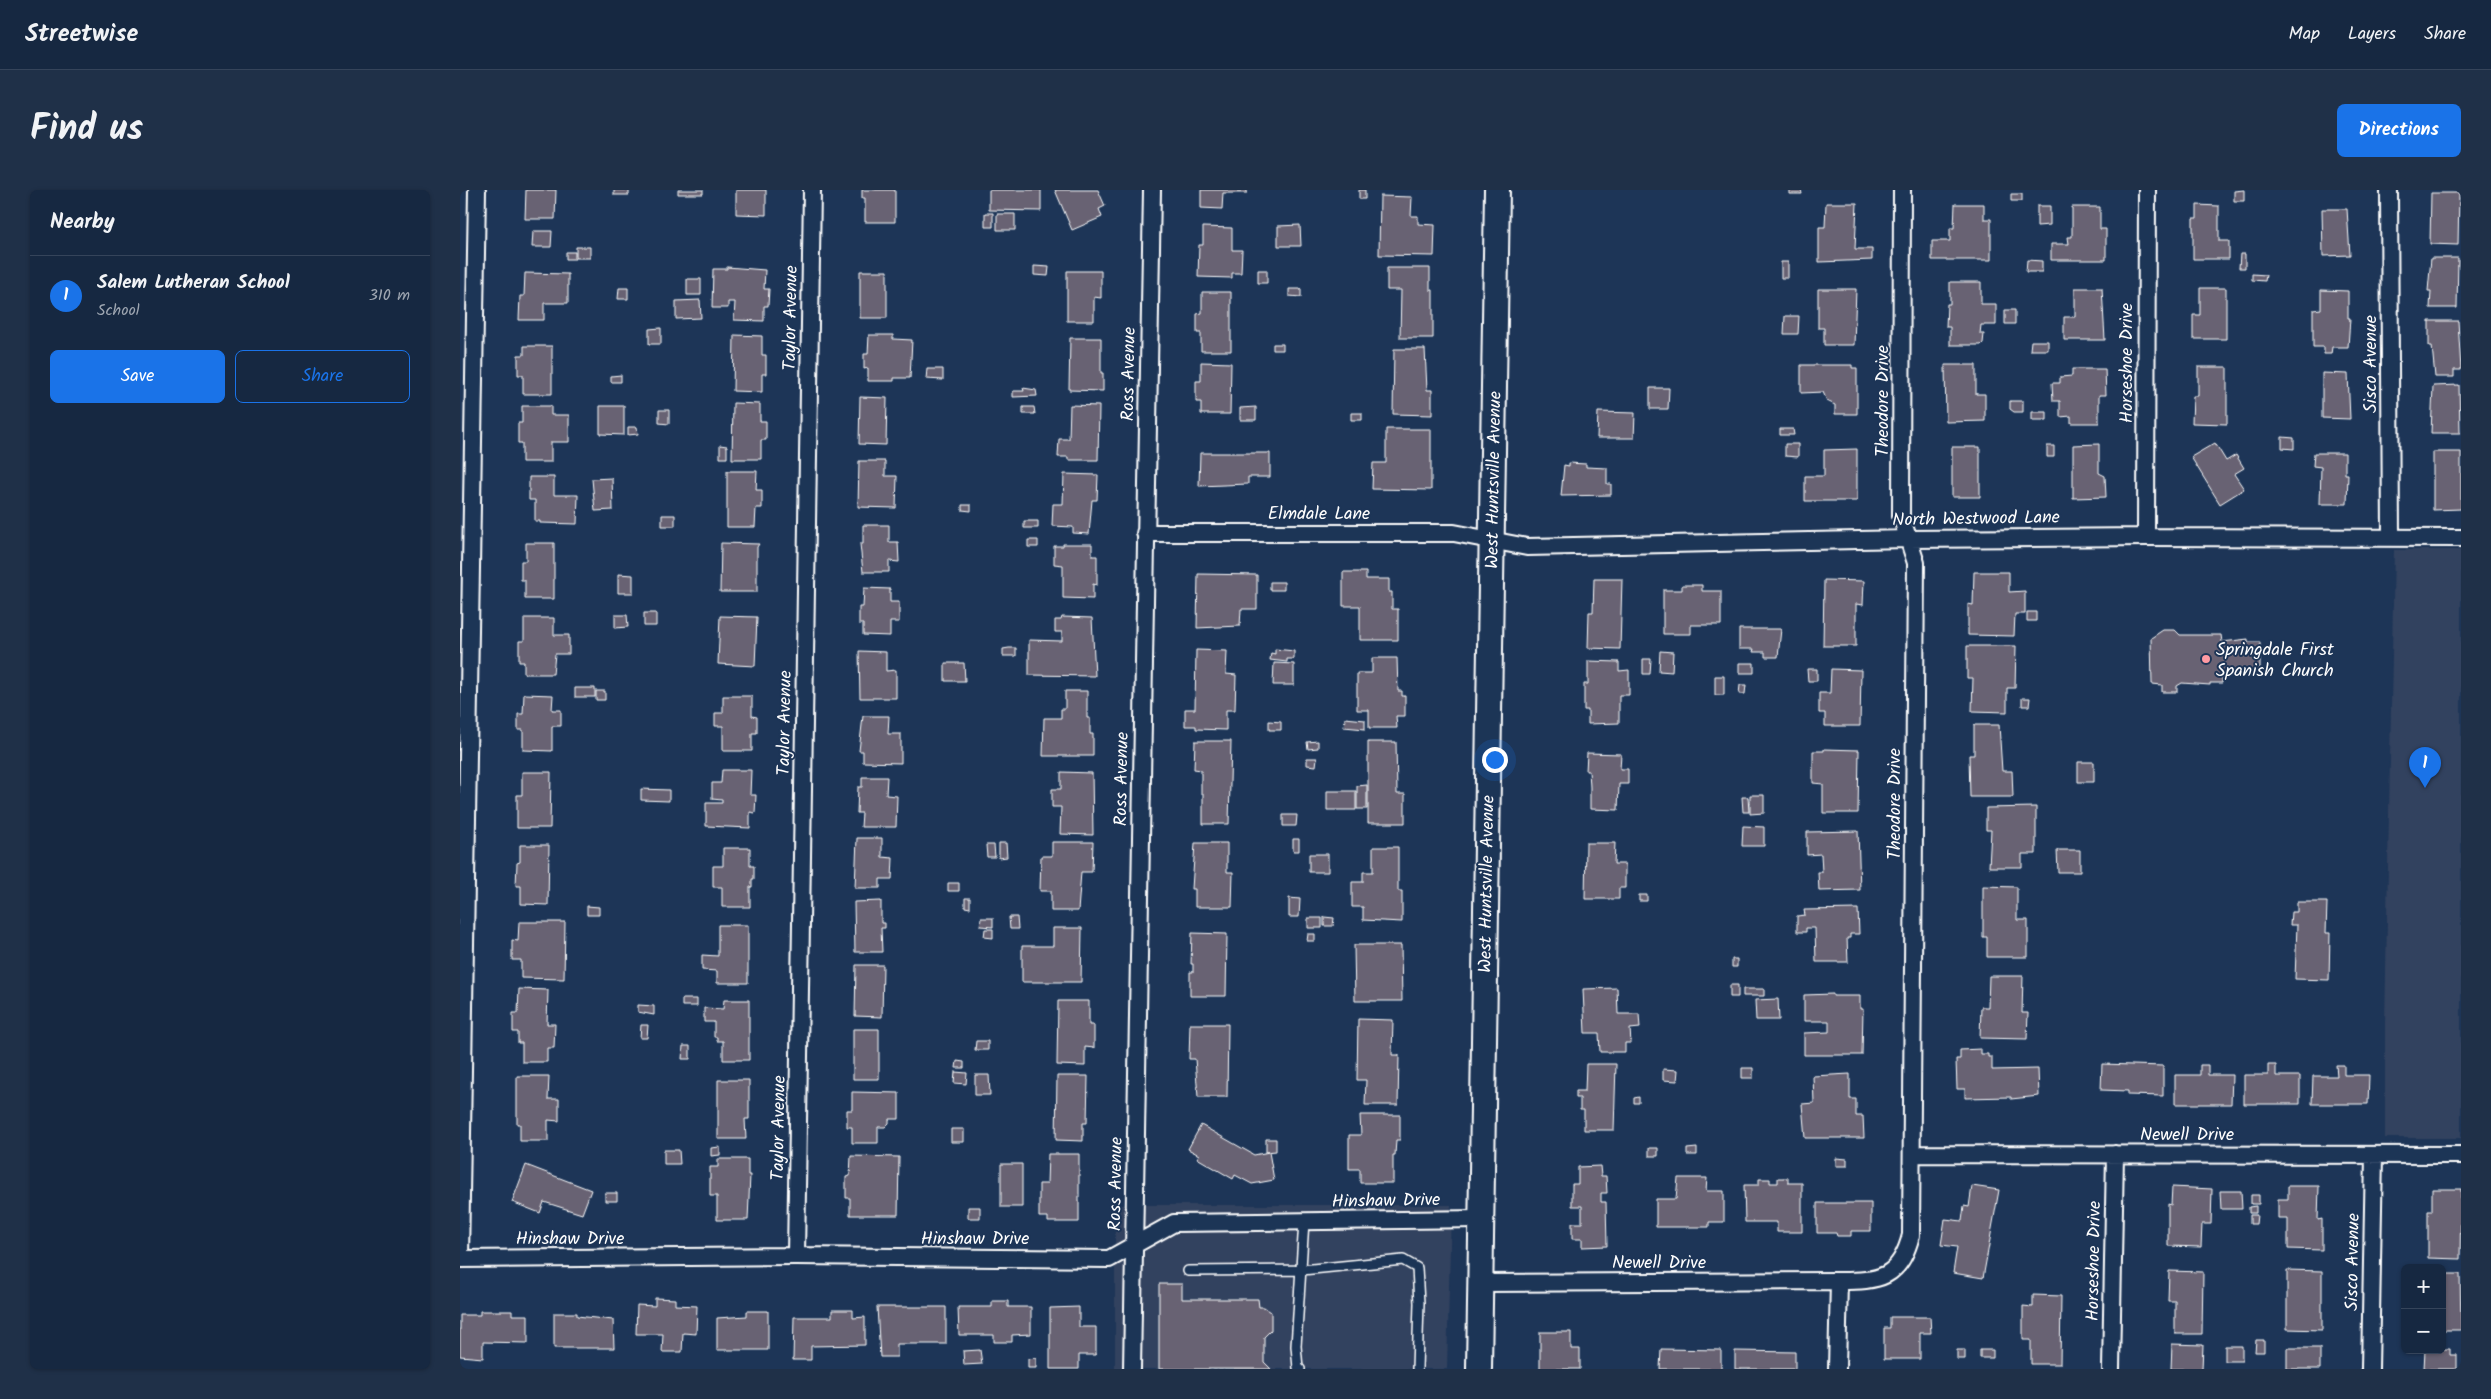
<!DOCTYPE html>
<meta charset="utf-8">
<style>
body{margin:0;font-family:Kalam,sans-serif;background:#1f3048;color:#f1f3f6}
.controls{position:absolute;right:15px;bottom:15px;display:grid;overflow:hidden;border-radius:8px;box-shadow:0 1px 4px #0004}
.controls button{width:45px;height:45px;display:grid;place-items:center;padding:0;border:0;border-bottom:1px solid #35445a;background:#162841;color:#f1f3f6;font:25px sans-serif}
.you{position:absolute;left:1034px;top:569px;width:18px;height:18px;margin:-12px;border:4px solid #fff;border-radius:50%;background:#1a73e8;box-shadow:0 0 0 8px #1a73e833}
.badge{display:grid;place-items:center;width:32px;height:32px;border-radius:50%;background:#1a73e8;color:#fff;font-size:16px;font-weight:700}
.pin{position:absolute;translate:-50% -41px;filter:drop-shadow(0 1px 2px #0008)}
.pin::after{content:'';position:absolute;top:26px;width:18px;height:15px;background:inherit;clip-path:polygon(0 0,100% 0,50% 100%)}
.list{margin:0;padding:0;list-style:none}
h2{display:flex;justify-content:space-between;align-items:center;height:65px;margin:0;padding:0 20px;font-size:21px}
h2 small{font-size:16px;font-weight:400;color:#9ea6b1}
.list li{display:grid;grid-template-columns:32px 1fr auto;gap:15px;align-items:center;box-sizing:border-box;height:80px;padding:0 20px;border-top:1px solid #35445a}
.list b{display:block;font-size:19px;white-space:nowrap}
.list p{margin:0;font-size:16px;white-space:nowrap;color:#9ea6b1}
.list em{font-size:16px;font-style:normal;color:#9ea6b1}
.actions{display:flex;gap:10px;padding:15px 20px}
.actions a{flex:1;padding:11px 0;border:1px solid #1a73e8;border-radius:8px;text-align:center;font-size:18px;color:#1a73e8}
.actions .main{background:#1a73e8;color:#fff}
.map{position:relative;flex:none;width:2001px;height:1179px;overflow:hidden;border-radius:8px}
header{display:flex;align-items:center;gap:30px;box-sizing:border-box;height:70px;padding:0 25px;background:#162841;border-bottom:1px solid #35445a}
header strong{font-size:24px}
nav{display:flex;gap:28px;margin-inline-start:auto;font-size:18px}
.intro{display:flex;align-items:center;justify-content:space-between;box-sizing:border-box;height:120px;padding:0 30px}
h1{margin:0;font-size:35px}
.button{padding:12px 22px;border-radius:8px;background:#1a73e8;color:#fff;font-size:18px;font-weight:700}
main{display:flex;gap:30px;padding:0 30px}
aside{flex:1;background:#162841;border-radius:8px;box-shadow:0 1px 4px #0004}
.map>svg:first-child{display:block}
</style>
<header>
<strong>Streetwise</strong>
<nav><a>Map</a><a>Layers</a><a>Share</a></nav>
</header>
<div class="intro"><h1>Find us</h1><a class="button">Directions</a></div>
<main>
<aside>
<h2>Nearby<small></small></h2>
<ul class="list">
<li><span class="badge">1</span><div><b>Salem Lutheran School</b><p>School</p></div><em>310 m</em></li>
</ul>
<div class="actions"><a class="main">Save</a><a>Share</a></div>
</aside>
<div class="map">
<svg width="2001" height="1179" viewBox="0 0 2001 1179">
<rect width="100%" height="100%" fill="#1d3557"/>
<filter id="ink" filterUnits="userSpaceOnUse"><feTurbulence type="fractalNoise" baseFrequency=".02" numOctaves="2"/><feDisplacementMap in="SourceGraphic" scale="10" xChannelSelector="R" yChannelSelector="G"/><feConvolveMatrix kernelMatrix="1 2 1 2 8 2 1 2 1" color-interpolation-filters="sRGB"/></filter>
<g filter="url(#ink)">
<path fill="#33425f" d="M1934,360H2001V948H1925V835Z
M655,1015H991L987,1179H655Z"/>
<path fill="#676273" stroke="#fff" d="M66,0H96L95,29H65Z
M154,0H169V5H154Z
M218,0H243V4H218Z
M276,0H306V25L276,24Z
M402,0H435V32H405V8H402Z
M529,0H581V21L529,20Z
M595,0H638L645,16L639,19L642,27L612,40Z
M741,0H787V3H763L762,19L741,18Z
M899,0H905V9H899Z
M1330,0H1341L1342,4H1330Z
M1784,0V11H1774V1Z
M1971,3H1999L1998,55L1970,54Z
M1551,4H1562V11H1551Z
M920,6L952,7L951,26H958V34L975,35L974,66L919,65Z
M1366,13H1397L1395,59H1412V70L1359,72V37H1365Z
M1495,14H1524V29H1531V70H1472V51H1490V38H1494Z
M1737,15L1759,16V51H1769V69H1733V28H1737Z
M1577,16H1590V35L1577,36Z
M1612,17H1640V39H1646V70H1591V54H1609L1608,47H1612Z
M1862,19H1887L1890,65L1863,66Z
M525,23H533V37H525Z
M537,24H555V40H537Z
M840,35L841,56H818V36Z
M743,37L772,38V60H782L781,83H772V88L738,87L739,55H743Z
M73,41H92L91,57H72Z
M116,57H130V68H116Z
M106,62H115V69H106Z
M1780,64H1785V78H1779Z
M1971,68H1998L1997,118H1970L1971,101H1968Z
M1567,70L1582,71V82H1566Z
M1321,72H1328V88H1321Z
M574,76L589,77L588,86L574,85Z
M267,77L305,80L304,99H309L308,116H304V131L274,130L275,112H268V118H252L253,79H267Z
M927,78H970V100H973V148H940L941,100H927Z
M798,80H807V93H798Z
M400,81H427V128H400Z
M607,81H641V108L634,107V131H607Z
M65,83L108,84V113H84V130H59L60,106H64Z
M1792,84L1806,85L1805,91L1792,90Z
M227,89H241V105H227Z
M1490,92H1521V114H1536V135H1521L1520,144H1524L1523,153L1521,155H1490V137H1486L1487,114H1490Z
M159,98H168V109H158Z
M1615,98H1642L1645,150H1604V127H1615Z
M1740,98H1766V149H1733V125H1740Z
M829,99H841V107L829,106Z
M1358,99H1396L1394,155H1364V138H1358Z
M1861,100L1888,101V128H1890L1888,157H1872L1871,164H1864V157H1853V120L1861,119Z
M742,102H771V161H741V143H737V124L742,123Z
M240,110L241,128L216,129V111Z
M1545,120H1555V134H1545Z
M1325,126H1339L1338,144H1324Z
M1969,131H1998L2001,180H1994V187H1975L1972,156H1969Z
M201,138V154H189V139Z
M274,145L302,146V165H306V184H302V202L273,201Z
M409,145H433V149L452,150L450,188H434V191H408V178L404,179V164H408Z
M610,148H641V183H643V201L609,200Z
M1571,151H1588V160H1570Z
M813,154H823V160H813Z
M64,156H92V204H63V185H58V165H64Z
M934,159H965L967,200H972V225L933,224Z
M741,172L771,173L770,224H741V212H736V191H741Z
M1341,175H1392V178H1397V224H1375V215L1367,211L1363,202L1341,203Z
M1485,175H1516V204H1525V231L1486,232Z
M1738,177H1767V234L1732,233L1733,206H1738Z
M467,179H483V190L466,189Z
M1612,179H1645L1646,205H1639V233H1611V226L1600,227V211H1593L1592,193H1600V187L1612,186Z
M1862,183L1888,184L1890,229L1862,228Z
M161,185V192H151V186Z
M1999,195L2000,243H1971L1973,196Z
M563,198L576,200L577,206L553,207V201H564Z
M1190,198H1209L1208,219H1190Z
M400,207L427,208L426,255L399,254Z
M1550,211H1563V222H1554L1550,219Z
M273,213L300,214V231H306V250H301V269H272Z
M610,215L639,216L638,270H608V267H598L599,249H609Z
M62,216H91V225H109V252H91V272H62V253H58V233H62Z
M140,216H164V245L140,244Z
M563,217H574L575,224H563Z
M796,217V230H780V218Z
M199,220H209V234L199,233Z
M1138,222L1175,223L1174,248H1137Z
M1572,222H1587V230H1572Z
M891,223H902V230H891Z
M168,237H177L178,244L168,245Z
M926,239H971V300L912,299L913,273H926Z
M1320,239H1333L1334,245H1320Z
M1822,247L1834,248V259L1822,258Z
M1755,253L1766,271L1776,265L1784,278L1774,284L1784,299L1760,314L1731,267Z
M1325,254H1338V267L1325,266Z
M1639,254V283L1645,286L1646,307L1613,308V255Z
M260,255L267,256V268H260Z
M1587,256H1594V267H1587Z
M1492,257H1520V307H1492Z
M1397,259V311H1345V286H1364V260Z
M1973,262H2001V319L1973,320Z
M740,263H810V287H788V294L739,296Z
M1854,263H1885V284H1888L1887,314H1860L1861,277L1853,276Z
M399,271H425V286H437L436,318L398,317Z
M1109,273L1126,274V277L1147,278V294H1151V305L1101,306L1104,275L1109,276Z
M267,281H297L296,300H302V318H296L295,337H267Z
M604,284L638,285L637,310H632L629,344L613,343V337L592,336L593,314H603Z
M69,287H94V305H118L117,334L80,333V331H75V310H69Z
M152,288L153,320L135,321L132,289Z
M502,315H511V321L502,320Z
M202,325H215V336H202Z
M564,331H578V338H564Z
M403,335H429V352H438L439,372L429,371V382H403L400,354H403Z
M568,350H578V357H568Z
M66,353H94V409H65V390H61V371H66Z
M261,353L299,354L297,357V402H260Z
M603,354H632V366H637V395L633,394V409L603,408V375L594,374V356H603Z
M883,382H906V389H929V402H932V419H938V450H900V416H883Z
M1514,382H1549V402L1565,401V424H1555L1554,446L1508,445V414L1513,415Z
M158,384L173,385V403H158Z
M738,384L797,385V419H781L780,436L737,438Z
M1134,389H1162L1160,459L1128,458L1129,422H1133Z
M1364,390L1404,391L1403,415L1396,414V456H1363Z
M810,392H824V400H810Z
M1222,395H1242V401H1261V435H1231V444H1203V400H1222Z
M404,398L430,399V412H439V432H430V446L403,445V434H399V417H403Z
M1567,422H1576V431H1567Z
M184,423H196V436H184Z
M155,425H167L168,437L155,438Z
M260,426L297,427L295,476L258,474Z
M602,427L632,428L635,486L569,485V450L602,451V442H595V430H601Z
M64,428H94V445H109V464H95L93,484H64V472H59V451H64Z
M1279,439H1321L1318,467H1305V462H1293L1294,459H1279Z
M1703,440H1715L1720,445H1761L1762,452L1788,449V452H1800V485L1762,486V493H1750V495L1722,493L1717,496V502H1702V495L1692,494L1691,448Z
M1507,456H1556L1555,498H1547V522L1512,521L1513,488H1507Z
M549,458H556V466H543V459Z
M815,459L834,461V469H827V472L810,470L811,463L815,464Z
M736,460L767,461L766,484L776,485L775,520H766V540L736,539V536H725V519H735Z
M399,461L426,462V481L436,480V508H400Z
M1200,461L1213,462L1212,482L1199,481Z
M912,468H937L938,501H942V506H945V526H936L937,538H909V520H897V483H912Z
M1183,469H1191L1190,484H1183Z
M1128,471L1159,472V481L1169,480V505H1159V533L1128,534V520H1124V494H1128Z
M485,473H504L505,491H485Z
M814,473L834,474V495H813Z
M1279,473H1294V483H1279Z
M1347,479H1357V491H1348Z
M1371,479L1401,480L1400,536H1365V523H1359V503H1370Z
M1255,486H1264V505H1255Z
M1280,495H1286L1285,504H1279Z
M115,498H135V507H115Z
M136,501H145V510H136Z
M605,501H627V528H630V544H633V566H583L584,528H601V519H605Z
M64,504L93,505L92,520H101V536H92V561L63,560V540H58V524H63Z
M263,506H292V526L297,527V543H292V561H263V536H255V523H263Z
M1562,508H1570L1569,516H1562Z
M403,526H429L428,544H441V573L403,572V561H399Z
M885,528L905,530V539L884,537Z
M809,531L821,532V540H809Z
M1514,535H1539L1542,581H1552L1553,607H1510L1509,565H1514Z
M735,551H771L769,634H743V603H741V580L734,579Z
M858,551V558L848,559L847,552Z
M908,552H936L937,604H945V633H908Z
M1364,559L1399,560L1398,623H1363V594L1353,593V561H1364Z
M1127,563L1161,564L1160,579H1168V594H1159L1158,620L1130,619V597L1129,581H1126Z
M847,568H857L856,576L847,575Z
M1618,572H1634V592H1618Z
M262,580H291L290,605H296L295,623L290,622V638L246,636V613H262V610L252,609V593H261Z
M62,582H91L90,638H57V605H62Z
M601,582L632,583L633,645L600,644L601,617H592V599H601Z
M402,587H427L426,605L437,606L436,637H401L402,623H397L398,597H402Z
M907,595V619H897V596Z
M181,599L209,600V611L181,610Z
M867,601H896V620H867Z
M1290,605H1304V623L1290,624Z
M1282,607H1288L1289,622H1283Z
M1576,617V664H1562V677H1529L1531,640H1526V618Z
M823,625H837L836,636H823Z
M1283,636L1304,637V656H1282Z
M1398,641L1400,700L1359,701L1358,682H1362L1361,664L1347,665V642Z
M397,648H422V667L433,668L432,689H420V698H395Z
M833,649H839V661H833Z
M592,652H633L632,682H621L618,721H591V701H580L581,666H592Z
M539,653H546L547,667L539,668Z
M735,653H767V682H773L772,717H735V699H732Z
M1126,653H1155L1154,674H1165V698H1159V709H1125Z
M60,655H89L88,715L61,714V696H56L57,673L60,672Z
M526,655H534L535,667H527Z
M913,657H938V701H942V732L903,730V717H892V692H903V682H913Z
M263,658H290V676H294V689H292V697H290V717H262V697H253V676H263Z
M1597,660H1620V682H1598Z
M849,664H868V682H849Z
M488,693H499V701H488Z
M1523,696L1557,697V730H1568V767H1527V747H1523Z
M1179,705H1187V711H1179Z
M505,708H510V718L505,717Z
M829,708L840,709L839,727H829Z
M421,711V733H425V738H421L422,762H395L394,712Z
M1837,712H1867L1866,743H1870L1869,790L1835,789L1837,735H1830L1831,722H1837Z
M127,716L139,717V725H127Z
M1398,719L1399,744H1390V748H1387L1388,772H1356L1355,738H1346V742H1337V726L1345,725L1344,720Z
M549,727H557L558,739H550Z
M864,727L874,728L873,736H864Z
M521,728H533V737L520,736Z
M848,728H862V738H848Z
M59,732H105L104,789L61,788V770H52V750L58,751Z
M258,735H288V793H257V781L242,780V765L258,766Z
M593,738H622L621,792H562V756H593Z
M525,739H533V748L524,747Z
M732,743L767,744L766,806H730V782H733V774H731Z
M848,744H855V751H847Z
M894,755H941L942,811H895Z
M1272,769H1277V777H1272Z
M396,775H423L422,827L395,826Z
M1529,786H1563L1562,823H1568L1567,849L1520,848L1521,817H1528Z
M1270,795H1278V807H1270Z
M1157,798L1158,824H1179L1180,838L1170,839L1171,853H1165V862H1140L1139,843H1125L1123,799Z
M59,799L88,800L87,834H95L94,858H87V872H62V853H58V842H53V823H58Z
M1283,799H1304V806H1283Z
M1373,804V806H1400V819H1403L1402,865H1344V843L1369,842V831H1344V805Z
M222,809H237V816H222Z
M1318,809L1319,830H1296L1295,810Z
M264,810H289V870H263V851H257V847H254V832H244V818L263,819Z
M598,811H629V835H634V858L625,857V876L597,875Z
M178,815L194,816V825L178,822Z
M898,829L933,830L932,865H939L938,915H905L906,890H897Z
M730,834H768L767,907H738L735,869H729Z
M181,835H188L187,848H180Z
M393,839H419V889H393Z
M516,851H528V860H515Z
M223,856H230V869H222Z
M1521,859V864H1528V867H1532V880L1578,879L1579,906L1551,909V907L1505,908V899H1497L1496,869H1500V860Z
M497,871L504,872V878H496Z
M1126,874H1156L1154,940H1124V920H1120V908H1116V901H1125Z
M1642,874L1703,876V906L1668,905V901L1641,900Z
M1740,875H1748V885H1772L1771,914H1715V885H1740Z
M1808,875H1816V886H1840V914H1784V885H1808Z
M1876,875H1884V885H1909L1908,914H1852L1853,886H1877Z
M1282,878H1293V888H1282Z
M1203,879L1218,880L1217,891L1203,890Z
M495,882L507,883L506,894L494,893Z
M1390,884V909H1396V926H1403L1404,948H1345L1342,914L1354,913L1353,886Z
M515,885H529L530,905H515Z
M57,886H89L88,909H99V931L88,930V951H60V934H57Z
M597,886H628L627,933H623V951L596,950Z
M258,890H289V929H285L286,949H258Z
M392,902L439,903V929H429V933L425,937H418V953H392V937H387V920H392Z
M1179,907V913H1174V908Z
M900,925H940V950H936L935,965H933V993H900V979H889V945H901Z
M741,935L794,965L809,962L814,990L792,994L775,985L773,989L737,968L739,965L728,959Z
M491,939H504V952H491Z
M806,949H816V961L806,962Z
M260,957V965L251,966V958Z
M1189,958H1198V966H1189Z
M1237,958V965H1227V959Z
M204,960H219L220,974H204Z
M588,964H619V1032H588V1027H579V994H587Z
M391,966L439,967L438,1025H390V1008H386V987L390,986Z
M1376,968L1387,969V976H1376Z
M258,969H288V985H290L288,1030H257V1006H250V977H258Z
M541,974H562V1017H541Z
M66,975L131,1000L122,1024L84,1012L80,1023L52,1012Z
M1140,976L1141,986H1146L1147,1003H1141V1012H1146L1147,1056L1122,1057V1049H1112V1033H1122V1016H1112V994H1118V977Z
M1218,988H1247L1246,1001H1264V1032H1249V1037H1196V1009H1216Z
M1318,988H1328V993H1342V1042H1317V1032H1285L1284,995H1299V989H1310V993H1318Z
M1512,996L1539,1000L1523,1088L1493,1083L1497,1057L1481,1055L1485,1029L1502,1031L1504,1016L1509,1017Z
M1828,996H1859L1858,1030L1862,1029V1060L1828,1059V1028H1818V1009H1828Z
M1712,997L1752,999L1751,1034H1742L1741,1057L1708,1056V1014L1711,1015Z
M1972,999H2001L2000,1069L1968,1068V1021H1972Z
M1760,1001H1781L1782,1019H1761Z
M145,1003H157V1011H145Z
M1791,1005H1799V1014H1791Z
M1357,1013H1411V1041H1391V1046H1377L1376,1043H1357Z
M1796,1016V1023H1789V1017Z
M508,1017H520V1028H508Z
M1790,1025H1797L1796,1034H1790Z
M1827,1080L1862,1081V1140L1827,1139Z
M1709,1081L1743,1082L1742,1144H1715V1111H1708Z
M1982,1084H2000L2001,1140H1982Z
M699,1094H722V1109H798L799,1117H804L811,1122V1140L804,1147V1172L811,1179H699Z
M1573,1105L1601,1106L1600,1174H1571V1150H1563V1116L1573,1117Z
M195,1108L215,1109V1115L237,1116L236,1144L223,1143L222,1162H202L203,1144H176L177,1115L195,1116Z
M532,1111H548V1117H571V1144L552,1145V1152H534V1145H499L498,1117H532Z
M417,1117H486V1154H437V1167H420Z
M619,1117V1137H636V1165H619V1179H590V1118Z
M372,1120H393V1128L405,1127V1155L351,1156V1170H333L334,1127H372Z
M20,1121H52V1125H68V1153L23,1152V1168L0,1166V1125H20Z
M287,1121H308V1160H257V1128L287,1126Z
M94,1123H117V1126L153,1130L154,1158H94Z
M1430,1127H1470L1471,1143H1460V1169H1424V1138H1430Z
M1080,1142H1111V1159H1120V1179H1080Z
M1796,1150H1804V1162H1795Z
M1712,1154L1743,1155L1742,1179H1711Z
M1765,1156H1782V1171H1765Z
M1827,1158H1860V1179H1827Z
M1201,1159L1261,1160V1179H1200Z
M1982,1159H1990V1165H1997V1179H1964L1965,1160Z
M520,1160L522,1174L504,1175L503,1161Z
M1497,1160H1505V1169H1497Z
M1520,1160H1533V1168H1520Z
M1275,1161L1335,1162V1179H1275Z
M576,1168V1178H568V1169Z"/>
<g fill="none" stroke-linecap="round" stroke-linejoin="round">
<g stroke="#fff" stroke-width="12">
<path id="lane" d="M728,1081L842,1080L943,1070L957,1078L959,1113L957,1179
M840,1179L838,1178L836,1156L844,1031"/>
</g>
<g stroke="#fff" stroke-width="20">
<path id="street" d="M17,0L0,1069L336,1066L649,1069L714,1033L1021,1029
M1929,0L1931,348
M685,343H994L1067,357L1448,349L1686,347L2001,348
M1686,347L1687,0
M1452,964L2001,965
M336,1066L352,0
M1020,1093L1379,1091
M672,1179L692,0
M1377,1179L1379,1091C1419,1091 1440,1089 1451,1045L1456,373L1441,326L1442,0
M1651,1179L1655,964
M1910,1179L1914,965"/>
</g>
<g stroke="#fff" stroke-width="28">
<path id="secondary" d="M1019,1179L1037,0"/>
</g>
<use href="#lane" stroke="#1d3557" stroke-width="9"/>
<use href="#street" stroke="#1d3557" stroke-width="16"/>
<use href="#secondary" stroke="#1d3557" stroke-width="24"/>
</g>
</g>
<circle fill="#ff9aa2" stroke="#1d3557" stroke-width="2" cx="1746" cy="469" r="5"/>
<g text-anchor="middle" stroke-width="4" stroke-linejoin="round" paint-order="stroke">
<g font-size="18" fill="#fff" stroke="#1d3557">
<text transform="translate(330 128) rotate(-89)" y="6">Taylor Avenue</text>
<text transform="translate(1666 173) rotate(-90)" y="6">Horseshoe Drive</text>
<text transform="translate(1910 174) rotate(-90)" y="6">Sisco Avenue</text>
<text transform="translate(668 184) rotate(-89)" y="6">Ross Avenue</text>
<text transform="translate(1422 211) rotate(-90)" y="6">Theodore Drive</text>
<text transform="translate(1033 290) rotate(-89)" y="6">West Huntsville Avenue</text>
<text x="859" y="329">Elmdale Lane</text>
<text transform="translate(1516 328) rotate(-1)" y="6">North Westwood Lane</text>
<text transform="translate(324 533) rotate(-89)" y="6">Taylor Avenue</text>
<text transform="translate(661 589) rotate(-89)" y="6">Ross Avenue</text>
<text transform="translate(1434 614) rotate(-90)" y="6">Theodore Drive</text>
<text transform="translate(1026 694) rotate(-89)" y="6">West Huntsville Avenue</text>
<text transform="translate(318 938) rotate(-89)" y="6">Taylor Avenue</text>
<text x="1727" y="950">Newell Drive</text>
<text transform="translate(655 994) rotate(-89)" y="6">Ross Avenue</text>
<text transform="translate(926 1010) rotate(-1)" y="6">Hinshaw Drive</text>
<text x="110" y="1054">Hinshaw Drive</text>
<text x="515" y="1054">Hinshaw Drive</text>
<text transform="translate(1633 1071) rotate(-89)" y="6">Horseshoe Drive</text>
<text x="1199" y="1078">Newell Drive</text>
<text transform="translate(1892 1072) rotate(-89)" y="6">Sisco Avenue</text>
</g>
<g font-size="18" fill="#fff" stroke="#1d3557" text-anchor="start">
<text x="1756" y="465">Springdale First<tspan x="1756" dy="21">Spanish Church</tspan></text>
</g>
</g>
</svg>
<div class="controls">
<button>+</button>
<button>−</button>
</div>
<div class="you"></div>
<div class="pin badge" style="left:1965px;top:598px">1</div>
</div>
</main>
